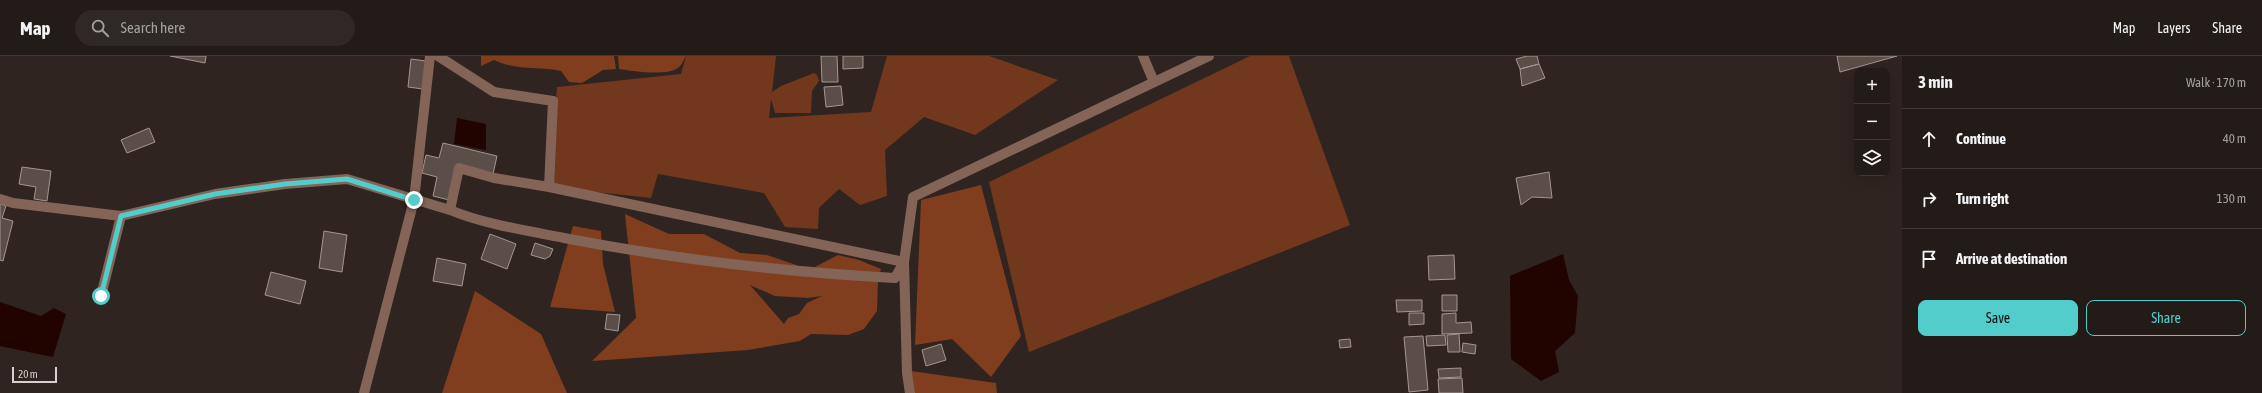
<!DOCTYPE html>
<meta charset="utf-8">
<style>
body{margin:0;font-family:"Asap Condensed",sans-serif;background:#2f2824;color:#f1f3f6}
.controls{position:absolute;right:12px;top:12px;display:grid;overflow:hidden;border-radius:8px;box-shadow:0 4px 16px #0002}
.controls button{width:36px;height:36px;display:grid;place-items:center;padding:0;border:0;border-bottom:1px solid #403936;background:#231b17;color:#f1f3f6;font:20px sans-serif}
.scale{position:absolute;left:12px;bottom:10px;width:45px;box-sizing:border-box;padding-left:4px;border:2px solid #d8d0cd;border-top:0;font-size:11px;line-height:14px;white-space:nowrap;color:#d8d0cd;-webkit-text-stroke:3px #2f241f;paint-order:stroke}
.stop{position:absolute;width:12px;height:12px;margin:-9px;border:3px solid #52cdcc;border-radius:50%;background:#fff}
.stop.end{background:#52cdcc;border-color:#fff;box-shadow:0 1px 4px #0008}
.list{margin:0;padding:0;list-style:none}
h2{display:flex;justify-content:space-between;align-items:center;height:52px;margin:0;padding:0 16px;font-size:17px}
h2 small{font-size:13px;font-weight:400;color:#a3a1a1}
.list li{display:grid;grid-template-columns:26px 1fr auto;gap:12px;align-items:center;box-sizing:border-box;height:60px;padding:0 16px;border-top:1px solid #403936}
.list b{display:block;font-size:15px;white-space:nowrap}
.list em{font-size:13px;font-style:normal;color:#a3a1a1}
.actions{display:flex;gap:8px;padding:12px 16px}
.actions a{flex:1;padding:9px 0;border:1px solid #52cdcc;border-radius:8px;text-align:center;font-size:14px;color:#52cdcc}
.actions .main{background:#52cdcc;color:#111}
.icon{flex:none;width:22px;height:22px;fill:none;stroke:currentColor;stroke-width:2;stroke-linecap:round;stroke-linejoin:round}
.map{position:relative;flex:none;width:1902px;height:337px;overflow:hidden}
header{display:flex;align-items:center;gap:24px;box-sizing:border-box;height:56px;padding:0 20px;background:#231b17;border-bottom:1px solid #403936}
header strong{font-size:19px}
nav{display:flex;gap:22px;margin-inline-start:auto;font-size:14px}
.search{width:280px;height:36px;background:#2f2824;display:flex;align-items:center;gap:10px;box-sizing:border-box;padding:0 14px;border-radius:22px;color:#a3a1a1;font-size:15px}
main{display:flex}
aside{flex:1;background:#231b17}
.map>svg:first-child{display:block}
</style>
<header>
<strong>Map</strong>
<div class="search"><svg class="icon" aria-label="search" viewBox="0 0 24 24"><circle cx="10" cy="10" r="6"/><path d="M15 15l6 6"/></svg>Search here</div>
<nav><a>Map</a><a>Layers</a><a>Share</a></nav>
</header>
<main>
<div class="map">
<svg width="1902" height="337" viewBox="0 0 1902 337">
<rect width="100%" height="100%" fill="#2f241f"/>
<path fill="#72381d" d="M686,0H776L772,36L781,30L814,17L817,19L819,25L812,35L811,57H775L771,43L769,62L871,56L887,0H989L1058,24L975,79L924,61L885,94L887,140L860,149L839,133L819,152L818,173L785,171L764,137L658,118L651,142L549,131L557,31L681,18Z
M1250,0H1289L1350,169L1029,296L989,126Z"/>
<path fill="#803e1f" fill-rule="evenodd" d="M481,0H614L616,13L603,14L582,27L569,26L561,15C538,10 517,15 494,4L481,10Z
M618,0H686C684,3 682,9 679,11C667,21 634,15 619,13Z
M981,129L1021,280L991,321L952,283L915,289L921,144Z
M625,158L669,178H704L740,197L767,199L799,210L815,211L838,199L859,204L881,213L878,223L877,255L864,273L848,279L811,278L800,285L748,294L592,305L636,262ZM750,229L775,240L808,242L822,240L807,247L799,258L788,262L784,268Z
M573,170L601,175L603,208L615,256L550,251Z
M475,235L541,278L567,337H442Z
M911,315L996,327L997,337H915Z"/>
<path fill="#210300" d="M457,62L486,68V94L454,88Z
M1563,198L1569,224L1578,240L1575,277L1555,295L1559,316L1541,325L1511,303L1510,220Z
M0,246L41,260L54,252L66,258L53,301L0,290Z"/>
<path fill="#5b4e49" stroke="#a49690" d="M170,0H206L205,7Z
M821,0H837L838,26H822Z
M843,0H863V12L843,13Z
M1527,0H1537L1539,8L1520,13L1516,3Z
M1837,0H1897L1840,16Z
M411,3L426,5L423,33L408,31Z
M1539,8L1545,22L1522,30L1520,13Z
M841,30L843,49L826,51L824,31Z
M149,72L155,86L127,97L121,84Z
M443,87L497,100L493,118L457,109L449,144L433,140L437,121L422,117L426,99L439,102Z
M22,111L51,115L47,145L34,143L36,131L19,128Z
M1549,116L1552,142L1532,141L1521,149L1516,122Z
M0,148L6,150L2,162L13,165L3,205L0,204Z
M324,175L347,179L342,216L319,212Z
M490,178L516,188L507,213L481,203Z
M535,187L553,193L550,200L545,203L531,199Z
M1454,199L1455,223L1429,224L1428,200Z
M437,202L466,208L462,230L433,225Z
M271,216L306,225L300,248L265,239Z
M1442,239H1457V255H1442Z
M1396,244H1422V255L1397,256Z
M1409,257H1424V268L1409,269Z
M1456,257V267L1471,266L1472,277L1442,278V258Z
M607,258L620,259L618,275L605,273Z
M1459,278L1460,296H1448L1447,279Z
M1445,279L1446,289L1427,290L1426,280Z
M1423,280L1428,334L1409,336L1404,281Z
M1350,283L1351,291L1340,292L1339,284Z
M1463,287L1476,289L1475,298L1462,296Z
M941,288L946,304L926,310L922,294Z
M1461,312V321L1439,322L1438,313Z
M1462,322L1463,337H1439L1438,323Z"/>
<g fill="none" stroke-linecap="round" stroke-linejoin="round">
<path stroke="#836457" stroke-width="10" d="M438,0L494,36L553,45L549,131
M1143,0L1154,26
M0,143L13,147L121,160
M450,154C483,168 529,175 564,182C673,203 784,216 895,222L904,206
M904,206L907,317L910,337
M101,240L121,160L215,138L285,128L347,123L450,154L459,112L494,122L549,131L904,206L913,141L1209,0
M364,337L414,144L430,0"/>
</g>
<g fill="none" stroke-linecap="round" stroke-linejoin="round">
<path stroke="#52cdcc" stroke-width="5" d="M101,240L121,160L215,138L285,128L347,123L414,144"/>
</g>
</svg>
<div class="controls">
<button>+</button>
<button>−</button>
<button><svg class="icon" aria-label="layers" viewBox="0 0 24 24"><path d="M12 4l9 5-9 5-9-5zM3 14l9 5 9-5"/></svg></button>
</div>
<div class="scale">20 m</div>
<div class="stop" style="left:101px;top:240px"></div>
<div class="stop end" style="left:414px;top:144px"></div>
</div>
<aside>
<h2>3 min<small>Walk · 170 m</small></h2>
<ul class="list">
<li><svg class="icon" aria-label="ahead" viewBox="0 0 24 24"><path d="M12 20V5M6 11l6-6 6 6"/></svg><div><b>Continue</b></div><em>40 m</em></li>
<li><svg class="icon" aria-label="right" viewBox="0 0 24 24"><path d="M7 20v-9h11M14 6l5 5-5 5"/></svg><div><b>Turn right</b></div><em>130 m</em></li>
<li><svg class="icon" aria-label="arrive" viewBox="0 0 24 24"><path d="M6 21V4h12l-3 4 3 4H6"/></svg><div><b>Arrive at destination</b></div></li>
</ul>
<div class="actions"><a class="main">Save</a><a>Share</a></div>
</aside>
</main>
